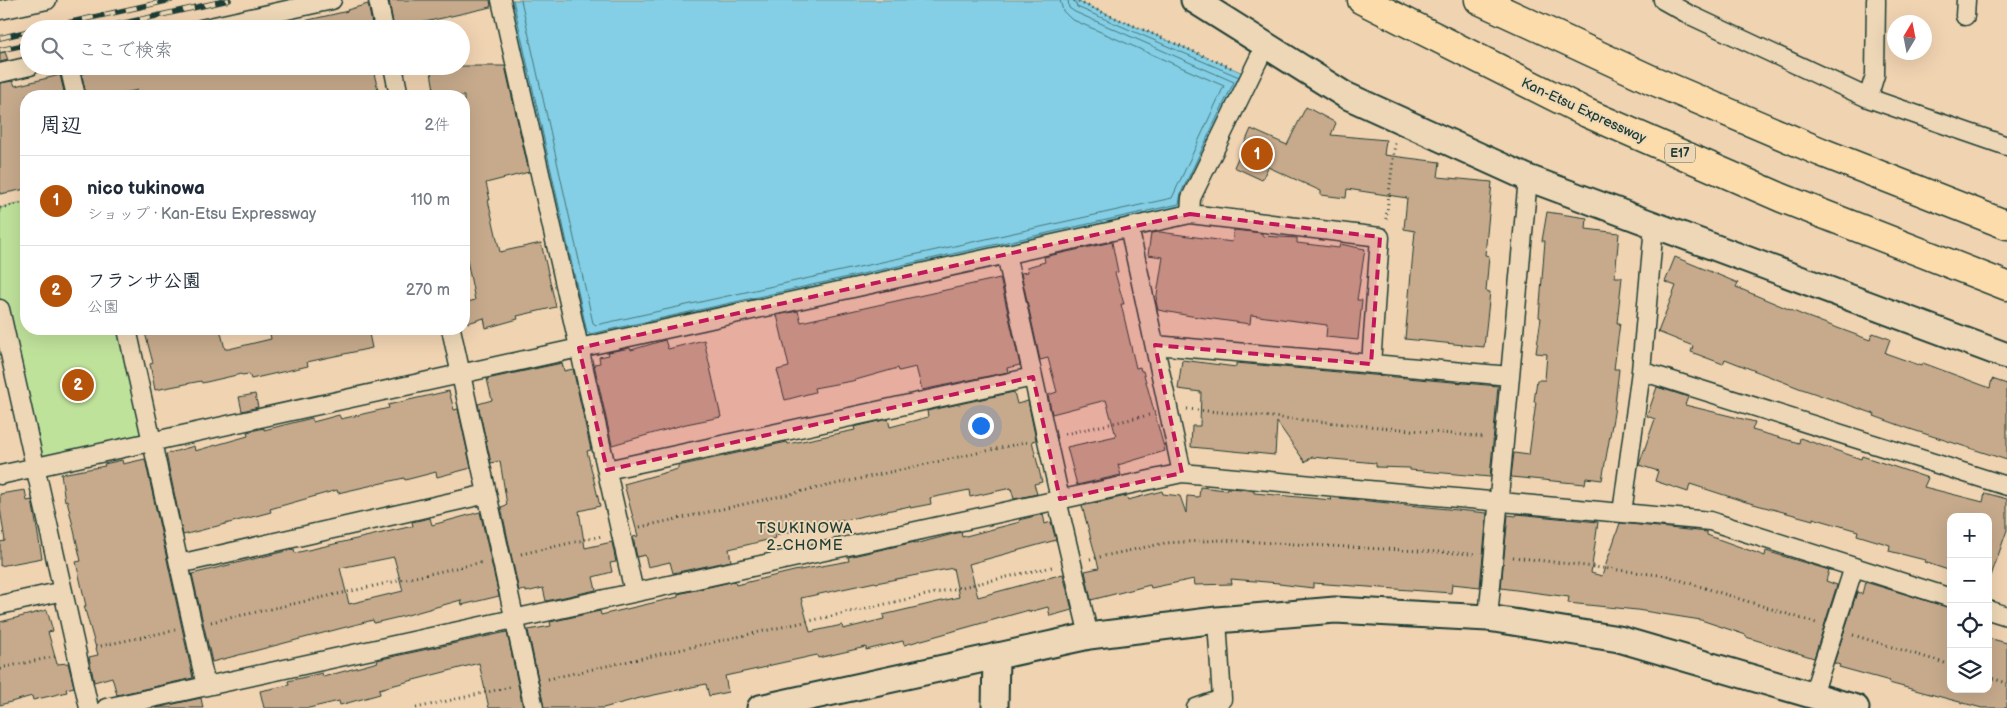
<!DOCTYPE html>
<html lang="ja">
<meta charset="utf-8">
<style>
body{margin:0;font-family:"Balsamiq Sans","Klee One",sans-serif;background:#f2f2f3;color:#1f2937}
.controls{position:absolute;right:15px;bottom:15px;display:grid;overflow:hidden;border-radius:10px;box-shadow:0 5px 20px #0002}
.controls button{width:45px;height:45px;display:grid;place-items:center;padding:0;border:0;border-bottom:1px solid #e0e1e3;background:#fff;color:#1f2937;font:25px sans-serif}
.compass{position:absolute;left:1887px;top:15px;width:45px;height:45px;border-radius:50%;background:#fff;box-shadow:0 5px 20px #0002;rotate:10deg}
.you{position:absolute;left:980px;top:425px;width:18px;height:18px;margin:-12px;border:4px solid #fff;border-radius:50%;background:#1a73e8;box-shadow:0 0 0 8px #1a73e833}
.badge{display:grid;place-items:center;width:32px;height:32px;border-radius:50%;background:#b45309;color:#fff;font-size:16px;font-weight:700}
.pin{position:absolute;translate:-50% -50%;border:2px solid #fff;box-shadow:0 1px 5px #0006}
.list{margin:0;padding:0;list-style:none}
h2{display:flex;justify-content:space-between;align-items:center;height:65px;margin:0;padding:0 20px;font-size:21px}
h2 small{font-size:16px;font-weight:400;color:#747a83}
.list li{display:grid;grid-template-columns:32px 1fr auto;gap:15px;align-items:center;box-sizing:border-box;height:90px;padding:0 20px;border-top:1px solid #e0e1e3}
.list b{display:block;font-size:19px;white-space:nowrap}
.list p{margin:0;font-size:16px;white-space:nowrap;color:#747a83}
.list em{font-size:16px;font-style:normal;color:#747a83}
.icon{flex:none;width:28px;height:28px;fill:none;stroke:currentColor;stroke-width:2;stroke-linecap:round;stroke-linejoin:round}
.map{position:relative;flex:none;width:2007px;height:708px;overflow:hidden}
.search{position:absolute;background:#fff;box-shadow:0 5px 20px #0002;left:20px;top:20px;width:450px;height:55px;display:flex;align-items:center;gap:12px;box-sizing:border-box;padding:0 18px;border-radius:28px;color:#747a83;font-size:19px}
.panel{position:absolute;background:#fff;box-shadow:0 5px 20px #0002;left:20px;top:90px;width:450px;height:245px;border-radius:20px}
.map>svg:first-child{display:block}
</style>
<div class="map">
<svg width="2007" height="708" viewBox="0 0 2007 708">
<rect width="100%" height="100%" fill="#f0d3b1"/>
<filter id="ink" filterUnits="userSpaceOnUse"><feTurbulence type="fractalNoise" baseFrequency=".02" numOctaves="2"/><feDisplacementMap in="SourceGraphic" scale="10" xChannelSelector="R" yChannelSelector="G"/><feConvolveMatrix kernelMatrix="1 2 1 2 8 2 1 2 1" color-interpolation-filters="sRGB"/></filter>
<g filter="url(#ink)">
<path fill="#bfe29b" stroke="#6f9068" d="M26,202V329H127L152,442L35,467L0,309V208Z"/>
<path fill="#84cfe5" stroke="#5c959e" d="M501,0H1074L1250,76L1190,214L579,348Z"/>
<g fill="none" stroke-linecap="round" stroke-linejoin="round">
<path stroke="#47777b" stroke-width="1" d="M513,0L587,332L590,334L1179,204L1181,193L1234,82L1075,12L1069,8L1068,0
M521,0L593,323L596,325L1172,198L1224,86L1071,19L1063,11L1060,0
M1074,0L1077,7L1239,77"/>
</g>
<path fill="#c7aa8c" stroke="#1f3d34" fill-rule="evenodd" d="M389,0H490L491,7L394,29Z
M368,4L373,29H304V21L348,11L347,10Z
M5,52L8,60L0,62V53Z
M99,66H119L120,71L139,66H316L317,73L343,66H372L379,93L367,96H143V91L138,92V90L109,96H86L81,70Z
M430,66H505L529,172L486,183L490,200H488L500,252L541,243L556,307L517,316L518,319L486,328L484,318L468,323L464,303L475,300L464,245V96H435Z
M60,75L65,96H26V189L0,194V83L13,81L15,86Z
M1306,107L1336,123L1331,135L1386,140L1384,155L1440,162L1438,177L1492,182L1485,255L1489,256L1486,291L1490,292L1484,347L1405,339L1415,231L1404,229L1407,198L1347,189L1346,198L1321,195V191L1268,167L1262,180L1234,167L1251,129L1287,145Z
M1547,212L1587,218L1586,229L1619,233L1615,277H1622L1617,323H1620L1614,369H1619L1614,413L1602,480L1586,478L1585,484L1511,477L1514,453L1529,455L1536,402H1534L1537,380H1545L1547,354L1536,353L1541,318L1539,317L1545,241H1542Z
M1234,230L1262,233V236L1297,238V243L1339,248L1340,244L1365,249L1357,300H1362L1358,340L1326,337L1327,325L1251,315L1250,324L1191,316L1158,310L1156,301L1163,257L1148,255L1151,233L1160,232L1232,242Z
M1112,242L1118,272L1115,273L1124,304H1121L1136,368L1140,367L1141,371H1143L1165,451L1118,465L1121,475L1077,485L1067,447L1116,436L1106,400L1052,414L1048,395L1057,392L1048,358L1040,360L1021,273L1028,272L1027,267L1045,262L1044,257Z
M1675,257L1738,283L1736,287L1805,316L1870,340L1873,333L1890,339L1885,353L1922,366L1923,363L1990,388L1992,379L2007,384V460L1910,429L1874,416L1875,414L1799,388L1725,359L1723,364L1691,352L1693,346L1658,332L1676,286L1665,282Z
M1000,278L1020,365L1007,368L1008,372L922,390L916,367L899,371L898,368L852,381L814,388L815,392L785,400L777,370L789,367L777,315L798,311L801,322Z
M144,329H220L225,349H229L271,339L269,329H368L372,348L307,362L308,366L251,379L249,374L242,375L241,374L202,383L201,381L155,390L150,364L153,363Z
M665,340L668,349L704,340L721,417L686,424L612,445L594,364L600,363L599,357L609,355L608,352L630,348L631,350Z
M1182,360L1236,367V363L1498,386L1490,477L1410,470V468L1376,467V463L1312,457L1305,462L1277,422L1275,455L1191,447L1192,426H1200L1201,392L1178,389Z
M562,363L564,371L573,369L591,450L587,451L600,506L579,511L585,548L612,542L616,562L610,563L612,572L593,577L596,590L546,601L543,588L526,592V590L519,591L501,507L507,505L500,461L491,463L478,404L492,400L487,379Z
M1657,387L1688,397L1685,405L1755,422L1752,430L1799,443L1800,438L1861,459L1862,456L1928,478L1924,487L1983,502L1985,493L2007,499V530L1991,576L1988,575V517H1951V571L1924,562L1925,560L1889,551L1890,545L1857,535L1858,531L1813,518V520L1746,502L1690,484L1688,492L1655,481L1658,471L1639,465L1655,419L1647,416Z
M449,391L454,410L458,409L471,468L437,477L436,472L405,480L404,478L338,493L337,490L270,509L271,512L183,535L166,454L194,446L195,451L248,436L247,432L264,428V430L312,418L313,422L339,415L341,419L389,408L388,405L409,400Z
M1014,392L1017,404L1028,401L1036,440L1032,441L1042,482L1034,484L1037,494L1014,499L1011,488L970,497L969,490L930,498L931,504L910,508V506L775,535L776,538L729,549L731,561L673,573L670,562L648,567L645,555L637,557L633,537L638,536L624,484L678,469V466L787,442L788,444L855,430L854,427L888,419L890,427L928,417L927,411Z
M255,394L258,407L242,411L239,397Z
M145,459L193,678L117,695L112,677L94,682L89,657L98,655L84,606H86L76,562L81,561L67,500L65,501L61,474L105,466L104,464L122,460L123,464Z
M1200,487L1226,490L1227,488L1242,489L1254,491V493L1332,500L1329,497L1487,513L1480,587L1452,584L1451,593L1313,583V588L1279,584V583L1231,579L1232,584L1195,585L1194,579L1151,588L1150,585L1091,600L1085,571L1099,568L1082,506L1126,496L1128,500L1162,491L1163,494L1180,496L1186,513L1187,496L1199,497Z
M25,490L27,501L32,500L42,558L0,566V542L5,541L0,508V494Z
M480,512L499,596L462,605L461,600L404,616L374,623L373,620L212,662L192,574L294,549L295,553L413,526L412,522L430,518L432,525ZM394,557L403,591L349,604L340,568Z
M1043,514L1045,524L1051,522L1056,540L969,564L978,597L1063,574L1072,610L1050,616L1048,607L1029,612V610L904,645L903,641L866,650V647L818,658L817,655L767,666V667L725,676L728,692L709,696L706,684L640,698L603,708H544L528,630L551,626L550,622L600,611L601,615L678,597V594L735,581L736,585L794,571L849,561L848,557L915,542V544L961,532L962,537L1020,522L1019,520ZM953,568L959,597L883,615L884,619L843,629L842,625L810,632L801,598L875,582L876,583Z
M1517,514L1598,522L1591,573L1602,576L1620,523L1707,532V535L1765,556L1766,551L1829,570L1826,581L1837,585L1814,658L1746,637V635L1701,620L1637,610L1568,603L1569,597L1501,588L1508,515L1516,516Z
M1865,582L1951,608V689H1988V638L2007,643V708H1982L1889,683L1890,681L1839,667L1840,665L1834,663L1857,592L1862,594Z
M47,610L53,631L48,632L57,664L68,663L74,687L66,689L67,692L33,700L32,696L0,705V622Z
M507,632L523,708H489L479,663L379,689L380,694L340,705L339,701L309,708H264L260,691L289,685L288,681L322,673L323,677L378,662L377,660Z
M201,698L203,708H156Z"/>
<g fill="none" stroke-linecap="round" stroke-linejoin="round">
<g stroke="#1f3d34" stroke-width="21">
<path id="street" d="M378,0L384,29
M501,0L634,592
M1663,0L1688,14L1868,98L2007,146
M0,10L47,0
M1965,16L1966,0
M201,29L332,0
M69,66L76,96
M393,66L399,96
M0,73L30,66
M1868,98L1875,75L1876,0
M1190,214L1191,198L1265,46
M1129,227L1182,473
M1006,254L1060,499
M0,309L89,708
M127,329L206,686
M451,329L534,708
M1155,345L1510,376
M1641,371L2007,486
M607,470L1033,377
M0,475L1190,214L1380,237L1371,364
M1057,500L1089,636
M1622,513L1641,371L1654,226
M179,564L487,494
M0,605L63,591
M1988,610L2007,616
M1488,618L1528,178
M1813,695L1854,567
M106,708L1182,473L1710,521L1951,598
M1196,708L1222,699L1217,620"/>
</g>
<g stroke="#1f3d34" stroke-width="29">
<path id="secondary" d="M1194,0L1345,95L1528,178L2007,356
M760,708L1089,636L1217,620L1335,610L1488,618L1619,639L1856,708
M995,708L996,656"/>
</g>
<g stroke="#1f3d34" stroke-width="31">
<path id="highway" d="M1362,0L1587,113L1782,198L2007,286
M1479,0L1652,80L1821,152L2007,225"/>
</g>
<path stroke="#1f3d34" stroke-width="3" stroke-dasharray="1 4" stroke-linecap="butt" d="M1074,0L1232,68
M0,208L26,202
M1386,219L1395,143
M1187,409L1485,437
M1065,434L1149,415
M640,527L1027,442
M521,554L602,536
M1513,557L1667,576L1816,623
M1090,559L1165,543L1221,540L1474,554
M211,622L483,562
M1853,635L1951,665
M96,647L175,630
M0,668L58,656
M1988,677L2007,683
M548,679L1052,567
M416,708L510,687"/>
<use href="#street" stroke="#edd7b6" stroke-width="18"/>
<use href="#secondary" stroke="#edd7b6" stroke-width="25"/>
<use href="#highway" stroke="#fddcac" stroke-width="28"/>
<g stroke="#1f3d34" stroke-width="5.5">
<path id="rail" d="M40,29L171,0
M97,29L229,0
M0,38L29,31
M0,50L29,44"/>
</g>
<use href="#rail" stroke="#edd7b6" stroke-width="4" stroke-dasharray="11" stroke-linecap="butt"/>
</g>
</g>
<path fill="#c2185b" fill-opacity="0.2" stroke="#c2185b" stroke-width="4" stroke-dasharray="10 6" stroke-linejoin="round" d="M1190,214L1380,237L1371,364L1155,345L1182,473L1060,499L1033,377L607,470L579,348Z"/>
<g text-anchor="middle" stroke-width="4" stroke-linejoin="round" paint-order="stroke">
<rect fill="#edd7b6" stroke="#5d6b5b" stroke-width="1" x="1665" y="143.5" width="30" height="19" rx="4"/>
<g font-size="12" font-weight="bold" fill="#1f3d34">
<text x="1680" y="157">E17</text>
</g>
<g font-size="14" fill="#1f3d34" stroke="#edd7b6">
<text transform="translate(1584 110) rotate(25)" y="5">Kan-Etsu Expressway</text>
</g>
<g font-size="15" letter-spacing="1" fill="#1f3d34" stroke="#edd7b6">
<text x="805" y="533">TSUKINOWA<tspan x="805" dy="17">2-CHOME</tspan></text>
</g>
</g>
</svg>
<div class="controls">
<button>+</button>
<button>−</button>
<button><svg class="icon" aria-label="locate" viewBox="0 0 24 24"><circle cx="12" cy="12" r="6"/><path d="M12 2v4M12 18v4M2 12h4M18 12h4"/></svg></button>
<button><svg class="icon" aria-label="layers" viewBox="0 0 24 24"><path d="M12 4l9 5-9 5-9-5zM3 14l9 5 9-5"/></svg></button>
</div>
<svg class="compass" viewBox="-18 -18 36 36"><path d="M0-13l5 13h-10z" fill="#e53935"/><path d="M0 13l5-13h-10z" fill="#747a83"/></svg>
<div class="you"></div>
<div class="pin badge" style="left:1257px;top:154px">1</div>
<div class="pin badge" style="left:78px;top:385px">2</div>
<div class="search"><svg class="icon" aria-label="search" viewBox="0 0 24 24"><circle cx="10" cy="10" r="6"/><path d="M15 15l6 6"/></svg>ここで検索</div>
<section class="panel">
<h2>周辺<small>2件</small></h2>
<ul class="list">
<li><span class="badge">1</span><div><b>nico tukinowa</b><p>ショップ · Kan-Etsu Expressway</p></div><em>110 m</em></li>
<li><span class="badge">2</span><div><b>フランサ公園</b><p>公園</p></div><em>270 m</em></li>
</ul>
</section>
</div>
